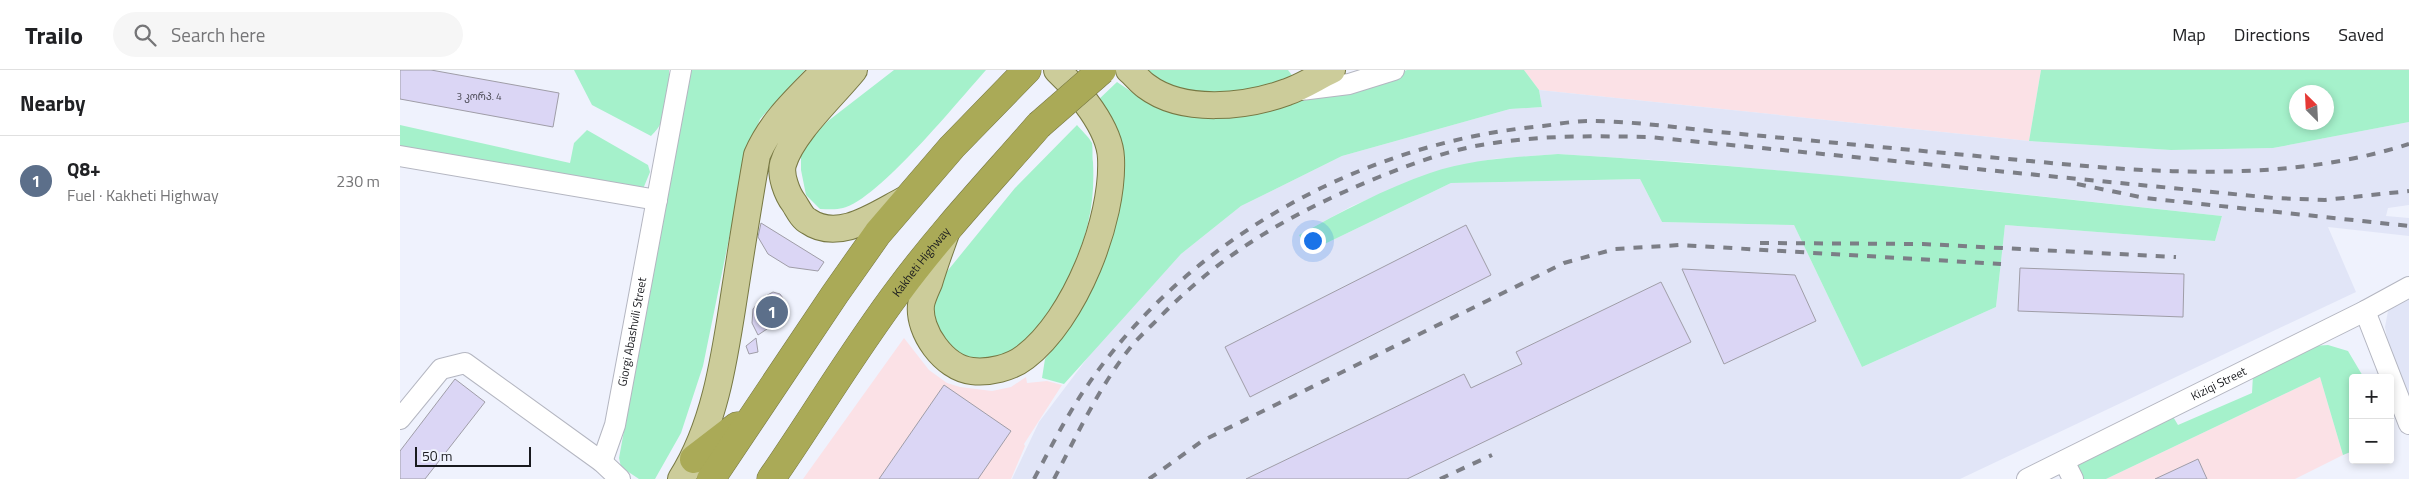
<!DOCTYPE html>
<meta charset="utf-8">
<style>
body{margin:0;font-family:"Titillium Web","Noto Sans Georgian",sans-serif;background:#f6f6f6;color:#202124}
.controls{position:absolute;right:15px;bottom:15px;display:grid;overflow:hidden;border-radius:5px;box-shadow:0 2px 8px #0003}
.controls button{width:45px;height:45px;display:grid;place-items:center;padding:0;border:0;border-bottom:1px solid #e0e0e0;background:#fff;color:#202124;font:25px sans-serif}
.compass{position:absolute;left:1889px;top:15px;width:45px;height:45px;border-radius:50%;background:#fff;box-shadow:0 2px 8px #0003;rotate:336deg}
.scale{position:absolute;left:15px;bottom:12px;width:116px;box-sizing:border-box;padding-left:5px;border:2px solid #191a1e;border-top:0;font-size:14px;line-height:18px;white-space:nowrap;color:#191a1e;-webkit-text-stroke:4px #eff2fd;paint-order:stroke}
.you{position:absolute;left:912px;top:170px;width:18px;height:18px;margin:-12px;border:4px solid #fff;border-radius:50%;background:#1a73e8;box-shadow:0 0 0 8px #1a73e833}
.badge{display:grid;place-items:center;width:32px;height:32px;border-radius:50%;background:#b94195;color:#fff;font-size:16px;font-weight:700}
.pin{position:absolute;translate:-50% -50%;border:2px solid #fff;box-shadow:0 1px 5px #0006}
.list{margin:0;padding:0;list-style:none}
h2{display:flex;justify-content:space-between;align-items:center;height:65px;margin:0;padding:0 20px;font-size:21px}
h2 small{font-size:16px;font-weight:400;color:#757577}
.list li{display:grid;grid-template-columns:32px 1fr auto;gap:15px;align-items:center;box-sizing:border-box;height:90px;padding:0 20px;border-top:1px solid #e0e0e0}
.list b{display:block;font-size:19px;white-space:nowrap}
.list p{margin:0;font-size:16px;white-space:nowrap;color:#757577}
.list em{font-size:16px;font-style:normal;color:#757577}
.icon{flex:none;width:28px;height:28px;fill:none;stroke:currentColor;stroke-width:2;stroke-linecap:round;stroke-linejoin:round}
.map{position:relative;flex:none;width:2009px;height:409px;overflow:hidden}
header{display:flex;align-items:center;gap:30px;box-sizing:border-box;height:70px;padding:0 25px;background:#fff;border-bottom:1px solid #e0e0e0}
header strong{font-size:24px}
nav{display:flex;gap:28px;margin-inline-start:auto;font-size:18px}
.search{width:350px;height:45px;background:#f6f6f6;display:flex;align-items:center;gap:12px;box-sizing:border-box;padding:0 18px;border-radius:28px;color:#757577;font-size:19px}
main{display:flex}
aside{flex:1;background:#fff}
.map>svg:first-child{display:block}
</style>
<header>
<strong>Trailo</strong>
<div class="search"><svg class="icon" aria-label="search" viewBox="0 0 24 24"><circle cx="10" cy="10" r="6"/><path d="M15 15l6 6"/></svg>Search here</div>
<nav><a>Map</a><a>Directions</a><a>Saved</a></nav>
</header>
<main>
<aside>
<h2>Nearby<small></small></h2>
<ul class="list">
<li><span class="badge" style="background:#5c6f8a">1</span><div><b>Q8+</b><p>Fuel · Kakheti Highway</p></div><em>230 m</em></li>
</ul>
</aside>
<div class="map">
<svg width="2009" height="409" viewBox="0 0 2009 409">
<rect width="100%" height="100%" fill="#eff2fd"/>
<path fill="#fbe1e6" d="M1124,0H1641L1629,71L1139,20Z
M504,268L529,300L547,313L560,317L592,321L611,317L626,307L627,313L647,311L662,315L624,374L625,376L611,409H403Z
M1920,307L1943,385L1895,409H1706Z"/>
<path fill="#e1e5f7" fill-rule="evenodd" d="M1139,20L1629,71L1771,80L1873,78L2009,52V135L1988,138L1986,146L2009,148V166L1928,157L1956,222L1560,409H612L639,352L695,278L781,184L841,136L942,86L1110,39L1142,37ZM1158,84L1286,92L1566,118L1822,146L1815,171L1605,155L1596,237L1462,297L1394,155L1262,152L1240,109L1051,113L908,182L899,165L952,136L1031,103L1092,89Z
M2009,223V329L1988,273L1985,257L1988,241L1998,228Z"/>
<path fill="#a5f1cb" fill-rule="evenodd" d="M174,0H269C269,23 269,50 251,66L192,35Z
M290,0H405L360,49L346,85L303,296L281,363L255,409H239L221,397L219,388Z
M494,0H586C559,30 478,130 443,138C436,140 427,139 420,139L406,125L401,100V85L410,68L428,51Z
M746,0H888L894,8L806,31L757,11Z
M1007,0H1124L1139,20L1142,37L1110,39L942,86L841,136L781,184L664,314L642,308L645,289L670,257L699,205L709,171L696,32L717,12L751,35L782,46L838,40L966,17Z
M1641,0H2009V52L1873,78L1771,80L1629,71ZM1896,22H1926V52H1896Z
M0,55L170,93L174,73L187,60L248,95L250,102L243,119L0,79Z
M677,55C681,60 689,67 692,73C693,79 692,87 693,92C694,112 693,133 688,153C678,199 619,329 556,280C534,263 530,253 527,226L615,118Z
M1158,84C1380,97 1601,122 1822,146L1815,171L1605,155L1596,237L1462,297L1394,155L1262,152L1240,109L1051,113L908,182L899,165C941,142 984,119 1030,103C1071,89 1115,87 1158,84Z
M1928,275L1948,281L1964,308H1953V381L1943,385L1920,307L1706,409H1683L1676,394L1772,345L1778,355L1852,323L1853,305L1912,276Z"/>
<path fill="#dbd6f5" stroke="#9f9da7" d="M0,0H31L159,23L153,57L0,29Z
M361,153L424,192L418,201L389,197L368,184L358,167Z
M1066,155L1091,205L850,327L825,277Z
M1620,198L1784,204L1783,247L1618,241Z
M1282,199L1395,205L1416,251L1324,294Z
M1261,212L1291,272L1007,409H846L1064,304L1071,318L1122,294L1116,282Z
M373,222L380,224L385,231L382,242L373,255L358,265L352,253L353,239L362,228Z
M356,268L358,282L349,284L346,276Z
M55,309L85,332L25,409H0V381Z
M544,315L611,361L578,409H479Z
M1798,389L1807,409H1755Z"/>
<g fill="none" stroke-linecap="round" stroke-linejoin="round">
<g stroke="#b4b6c1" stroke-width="22">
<g id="minor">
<path d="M901,20L949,14L994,0"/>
<path d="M0,86L257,130"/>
<path d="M1965,241L2009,354"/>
<path d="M0,349L41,299L65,293L202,392L220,409"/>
<path d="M1664,391L1673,409"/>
<path id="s1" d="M202,392L215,355L281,0"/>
<path id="s2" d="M1627,409L1965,241L2009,217"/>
</g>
</g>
<g stroke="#777843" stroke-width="28">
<path id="major" d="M454,0C433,26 392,63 383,94C380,105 387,124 394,133C398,139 402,148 408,151C439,173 478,143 506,129
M729,0C735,5 740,12 746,16C783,44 846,37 887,22C902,17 917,7 932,0
M546,163C540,180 534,196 529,213C526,220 522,228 521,235C518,261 544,298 572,301C589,303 611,298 625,287C675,249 714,150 711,88C710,58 678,20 657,0
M281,409C316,354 325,284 335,220C342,175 349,130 357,85C372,50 399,27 425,0"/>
</g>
<g stroke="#777843" stroke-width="29">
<g id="highway">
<path d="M294,389L337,356"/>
<path d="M311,409L435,224L478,163L552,77L627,0"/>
<path id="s3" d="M371,409C414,347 453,281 499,220C542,162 592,109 639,55"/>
</g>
</g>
<use href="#minor" stroke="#fff" stroke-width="20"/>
<use href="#major" stroke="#cccc9a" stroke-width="26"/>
<use href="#highway" stroke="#aaaa57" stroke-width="28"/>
<path stroke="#7c7e86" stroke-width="4" stroke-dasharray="9 9" stroke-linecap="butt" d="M1677,114L1745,128L2009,156
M1360,173L1523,174L1776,187
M634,409C651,377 667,345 687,316C789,167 965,72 1143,56C1158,54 1174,51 1189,51C1238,51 1292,60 1341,64C1437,73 1534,82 1630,91C1755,103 1887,113 2009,74
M654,409C677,365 699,317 730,278C738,268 749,258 759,248C823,182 893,142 979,107C1016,92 1055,78 1094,73C1146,65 1197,66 1249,67L1874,128L1925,130L2009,121
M749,409L802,371L1164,193L1215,179L1280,175L1601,194
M1040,409L1092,385"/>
<g stroke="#777843" stroke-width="29" stroke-linecap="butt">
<path id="highway-bridge" d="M639,55L702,0"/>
</g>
<use href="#highway-bridge" stroke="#aaaa57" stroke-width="28"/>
</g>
<g text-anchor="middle" stroke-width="4" stroke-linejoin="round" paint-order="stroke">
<g font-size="10" fill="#4a4954">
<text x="79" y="30">3 კორპ. 4</text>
</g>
<g font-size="12" fill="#191a1e" stroke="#eff2fd">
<text dy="4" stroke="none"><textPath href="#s3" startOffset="264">Kakheti Highway</textPath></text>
<text dy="4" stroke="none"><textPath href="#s1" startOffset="134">Giorgi Abashvili Street</textPath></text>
<text dy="4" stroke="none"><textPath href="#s2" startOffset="214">Kiziqi Street</textPath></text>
</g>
</g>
</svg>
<div class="controls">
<button>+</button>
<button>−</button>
</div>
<svg class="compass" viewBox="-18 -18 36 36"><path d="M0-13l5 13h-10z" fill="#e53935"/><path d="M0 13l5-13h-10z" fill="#757577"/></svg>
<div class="scale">50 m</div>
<div class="you"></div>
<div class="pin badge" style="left:372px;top:242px;background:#5c6f8a">1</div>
</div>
</main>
